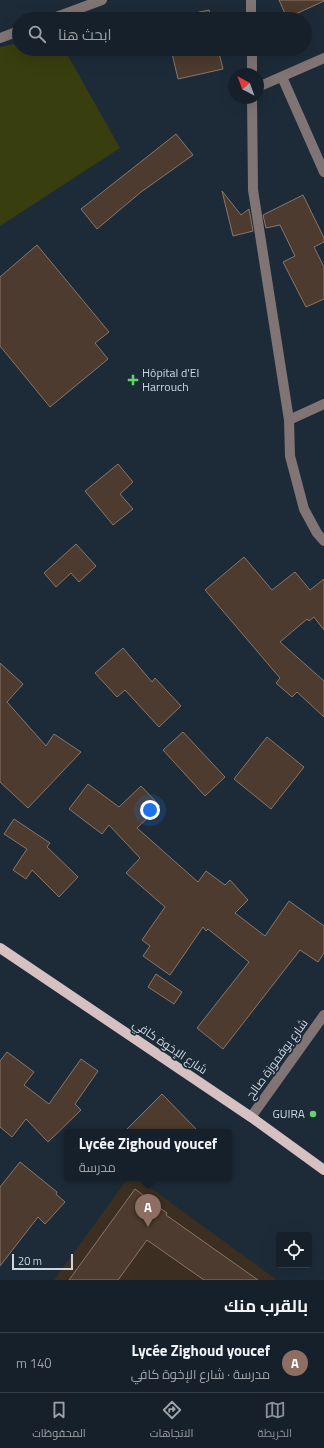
<!DOCTYPE html>
<html lang="ar">
<meta charset="utf-8">
<style>
body{margin:0;font-family:"Titillium Web",Cairo,sans-serif;background:#232d37;color:#f1f3f6;direction:rtl}
.controls{position:absolute;right:12px;bottom:12px;display:grid;overflow:hidden;border-radius:4px;box-shadow:0 4px 16px #0002}
.controls button{width:36px;height:36px;display:grid;place-items:center;padding:0;border:0;border-bottom:1px solid #353e47;background:#16202b;color:#f1f3f6;font:20px sans-serif}
.compass{position:absolute;left:228px;top:68px;width:36px;height:36px;border-radius:50%;background:#16202b;box-shadow:0 4px 16px #0002;rotate:319deg}
.scale{position:absolute;left:12px;bottom:10px;width:61px;box-sizing:border-box;padding-left:4px;border:2px solid #ccd5de;border-top:0;font-size:11px;line-height:14px;white-space:nowrap;color:#ccd5de;-webkit-text-stroke:3px #1d2b39;paint-order:stroke}
.you{position:absolute;left:150px;top:810px;width:14px;height:14px;margin:-10px;border:3px solid #fff;border-radius:50%;background:#1a73e8;box-shadow:0 0 0 6px #1a73e833}
.badge{display:grid;place-items:center;width:26px;height:26px;border-radius:50%;background:#8c9099;color:#fff;font-size:13px;font-weight:700}
.pin{position:absolute;translate:-50% -33px;filter:drop-shadow(0 1px 2px #0008)}
.pin::after{content:'';position:absolute;top:21px;width:14px;height:12px;background:inherit;clip-path:polygon(0 0,100% 0,50% 100%)}
.popup{position:absolute;left:64px;top:1129px;width:168px;height:52px;box-sizing:border-box;display:grid;place-content:center;border-radius:4px;background:#16202b;filter:drop-shadow(0 1px 3px #0005);font-size:13px;white-space:nowrap;color:#9ea3a9}
.popup b{font-size:15px;color:#f1f3f6}
.popup::after{content:'';position:absolute;left:50%;top:100%;margin-left:-8px;border:8px solid transparent;border-top-color:#16202b}
.list{margin:0;padding:0;list-style:none}
h2{display:flex;justify-content:space-between;align-items:center;height:52px;margin:0;padding:0 16px;font-size:17px}
h2 small{font-size:13px;font-weight:400;color:#9ea3a9}
.list li{display:grid;grid-template-columns:26px 1fr auto;gap:12px;align-items:center;box-sizing:border-box;height:60px;padding:0 16px;border-top:1px solid #353e47}
.list b{display:block;font-size:15px;white-space:nowrap}
.list p{margin:0;font-size:13px;white-space:nowrap;color:#9ea3a9}
.list em{font-size:13px;font-style:normal;color:#9ea3a9}
.icon{flex:none;width:22px;height:22px;fill:none;stroke:currentColor;stroke-width:2;stroke-linecap:round;stroke-linejoin:round}
.map{position:relative;flex:none;width:324px;height:1280px;overflow:hidden;direction:ltr}
.search{position:absolute;background:#16202b;box-shadow:0 4px 16px #0002;left:12px;right:12px;top:12px;height:44px;display:flex;align-items:center;gap:10px;box-sizing:border-box;padding:0 14px;border-radius:22px;color:#9ea3a9;font-size:15px}
.sheet{height:112px;background:#16202b}
nav{display:flex;justify-content:space-around;align-items:center;box-sizing:border-box;height:56px;border-top:1px solid #353e47;background:#16202b;font-size:11px;color:#9ea3a9}
nav a{display:grid;justify-items:center;gap:2px}
nav .on{color:#8c9099}
.map>svg:first-child{display:block}
</style>
<div class="map">
<svg width="324" height="1280" viewBox="0 0 324 1280">
<rect width="100%" height="100%" fill="#1d2b39"/>
<path fill="#3c2e21" d="M128,1178H137L277,1280H54Z"/>
<path fill="#383e0d" d="M19,43V49H64L120,148L0,226V47Z"/>
<path fill="#4c3b2e" stroke="#8a7668" d="M279,0H324V1L287,18Z
M209,10L212,19H167Z
M171,49H218L223,69L178,79Z
M176,134L193,155L141,192L97,229L81,209Z
M222,191L241,215L249,209L253,231L233,236Z
M303,195L324,238V242L314,247L324,267V299L306,307L283,262L295,256L280,225L266,228L263,215Z
M37,245L109,332L95,343L108,359L50,407L0,346V277Z
M118,464L133,482L120,494L133,509L113,525L85,491Z
M76,544L96,566L79,582L71,573L56,587L44,573Z
M244,557L272,590L295,572L310,590L324,579V630L314,617L309,621L307,619L280,642L324,681V717L297,692L292,697L276,683L280,678L205,590Z
M123,648L152,682L155,678L181,706L159,727L125,690L117,697L95,673Z
M0,663L23,684L7,702L46,746L54,734L81,752L28,808L0,782Z
M183,732L225,777L205,796L163,750Z
M267,737L304,767L271,809L234,779Z
M88,784L119,807L141,786L160,806L137,828L198,882L206,871L225,885L230,880L248,900L235,913L265,936L289,901L324,926V953L318,962L300,950L223,1049L197,1028L249,962L208,929L206,931L203,927L170,975L143,956L150,946L142,940L165,907L126,873L140,858L109,825L102,834L69,809Z
M14,819L50,843L47,847L78,877L59,897L32,870L26,879L13,870L27,849L4,834Z
M156,974L182,992L174,1004L148,987Z
M7,1052L34,1072L24,1085L49,1104L81,1059L98,1071L75,1104L81,1110L48,1142L26,1119L12,1137L0,1127V1061Z
M162,1094L199,1132H124Z
M20,1162L57,1192L56,1194L65,1202L45,1224L38,1217L0,1266V1187Z
M135,1189L167,1213L166,1215L258,1280H204L147,1240L118,1280H69Z"/>
<g fill="none" stroke-linecap="round" stroke-linejoin="round">
<path stroke="#807475" stroke-width="10" d="M251,0V19
M51,19L102,0
M0,38L19,31
M252,49V74
M282,77L324,172
M258,87L324,58
M252,98L253,190L289,420L290,456L304,509L317,533L324,541
M289,420L324,404
M251,1117L324,1015"/>
<path stroke="#d7c0c1" stroke-width="10" d="M0,948L251,1117L324,1170"/>
</g>
<g fill="#62d469" stroke="#1d2b39" stroke-width="1.5">
<path d="M131 374h4v4h4v4h-4v4h-4v-4h-4v-4h4z"/>
<circle cx="313" cy="1114" r="4"/>
</g>
<g text-anchor="middle" stroke-width="3.5" stroke-linejoin="round" paint-order="stroke">
<g font-size="12" fill="#ccd5de" stroke="#1d2b39" text-anchor="start">
<text x="142" y="377">Hôpital d'El<tspan x="142" dy="14">Harrouch</tspan></text>
<text x="305" y="1118" text-anchor="end">GUIRA</text>
</g>
<g font-size="12" fill="#ccd5de" stroke="#1d2b39">
<text transform="translate(170 1047) rotate(34)" y="4">شارع الإخوة كافي</text>
<text transform="translate(277 1059) rotate(-54)" y="4">شارع بوقموزة صالح</text>
</g>
</g>
</svg>
<div class="controls">
<button><svg class="icon" aria-label="locate" viewBox="0 0 24 24"><circle cx="12" cy="12" r="6"/><path d="M12 2v4M12 18v4M2 12h4M18 12h4"/></svg></button>
</div>
<svg class="compass" viewBox="-18 -18 36 36"><path d="M0-13l5 13h-10z" fill="#e53935"/><path d="M0 13l5-13h-10z" fill="#9ea3a9"/></svg>
<div class="scale">20 m</div>
<div class="you"></div>
<div class="pin badge" style="left:148px;top:1227px;background:#8d6e63">A</div>
<div class="popup"><b>Lycée Zighoud youcef</b>مدرسة</div>
<div class="search"><svg class="icon" aria-label="search" viewBox="0 0 24 24"><circle cx="10" cy="10" r="6"/><path d="M15 15l6 6"/></svg>ابحث هنا</div>
</div>
<section class="sheet">
<h2>بالقرب منك<small></small></h2>
<ul class="list">
<li><span class="badge" style="background:#8d6e63">A</span><div><b>Lycée Zighoud youcef</b><p>مدرسة · شارع الإخوة كافي</p></div><em>140 m</em></li>
</ul>
</section>
<nav>
<a class="on"><svg class="icon" aria-label="map" viewBox="0 0 24 24"><path d="M3 6l6-2 6 2 6-2v14l-6 2-6-2-6 2zM9 4v14M15 6v14"/></svg>الخريطة</a>
<a><svg class="icon" aria-label="directions" viewBox="0 0 24 24"><path d="M12 3l9 9-9 9-9-9zM9 14v-3h6M13 9l2 2-2 2"/></svg>الاتجاهات</a>
<a><svg class="icon" aria-label="saved" viewBox="0 0 24 24"><path d="M7 4h10v16l-5-4-5 4z"/></svg>المحفوظات</a>
</nav>
